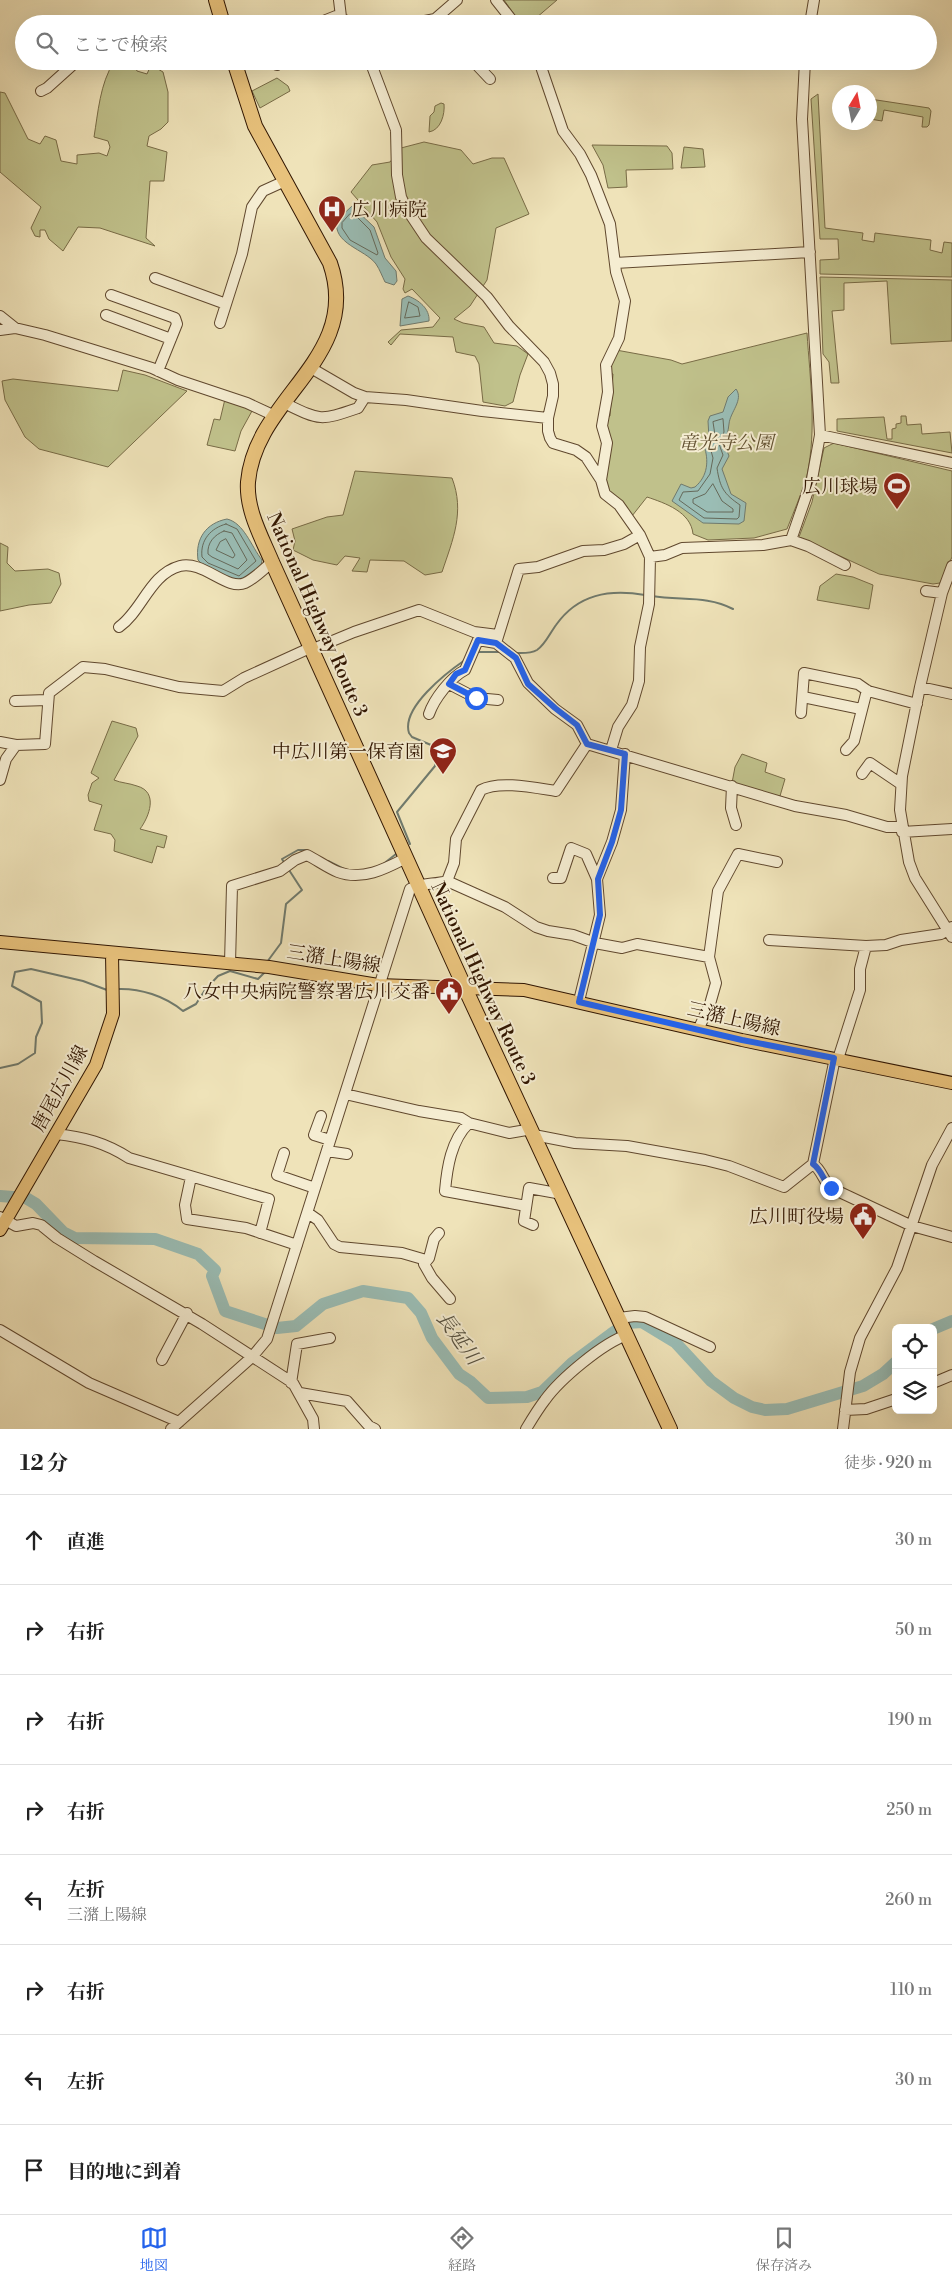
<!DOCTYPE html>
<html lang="ja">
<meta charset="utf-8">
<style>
body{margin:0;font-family:"Libre Bodoni","Noto Serif JP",serif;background:#f6f6f6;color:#222}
.controls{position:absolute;right:15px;bottom:15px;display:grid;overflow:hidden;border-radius:8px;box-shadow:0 5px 20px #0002}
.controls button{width:45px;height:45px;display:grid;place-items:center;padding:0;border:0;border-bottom:1px solid #e0e0e0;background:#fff;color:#222;font:25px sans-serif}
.compass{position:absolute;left:832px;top:85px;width:45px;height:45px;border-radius:50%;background:#fff;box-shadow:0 5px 20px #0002;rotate:10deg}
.stop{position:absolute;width:15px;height:15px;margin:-11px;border:4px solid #2563eb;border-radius:50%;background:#fff}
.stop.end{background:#2563eb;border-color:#fff;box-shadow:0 1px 5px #0008}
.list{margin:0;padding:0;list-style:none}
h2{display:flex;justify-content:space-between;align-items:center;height:65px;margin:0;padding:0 20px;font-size:21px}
h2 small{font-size:16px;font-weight:400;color:#767676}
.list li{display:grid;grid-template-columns:32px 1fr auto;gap:15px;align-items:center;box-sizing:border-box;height:90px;padding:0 20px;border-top:1px solid #e0e0e0}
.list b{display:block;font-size:19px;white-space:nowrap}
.list p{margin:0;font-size:16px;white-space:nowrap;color:#767676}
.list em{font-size:16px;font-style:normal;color:#767676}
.icon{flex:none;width:28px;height:28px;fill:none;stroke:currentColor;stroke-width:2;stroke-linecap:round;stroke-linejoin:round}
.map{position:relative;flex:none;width:952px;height:1429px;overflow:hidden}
.search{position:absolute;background:#fff;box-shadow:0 5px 20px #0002;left:15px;right:15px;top:15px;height:55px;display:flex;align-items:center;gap:12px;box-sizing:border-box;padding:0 18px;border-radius:28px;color:#767676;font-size:19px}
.sheet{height:785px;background:#fff}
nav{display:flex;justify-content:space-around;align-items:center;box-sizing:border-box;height:70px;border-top:1px solid #e0e0e0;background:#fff;font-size:14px;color:#767676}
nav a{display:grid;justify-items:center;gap:2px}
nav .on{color:#2563eb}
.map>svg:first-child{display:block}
</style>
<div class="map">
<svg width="952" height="1429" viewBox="0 0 952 1429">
<rect width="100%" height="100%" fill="#efe3b9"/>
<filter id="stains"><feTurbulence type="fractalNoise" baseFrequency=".004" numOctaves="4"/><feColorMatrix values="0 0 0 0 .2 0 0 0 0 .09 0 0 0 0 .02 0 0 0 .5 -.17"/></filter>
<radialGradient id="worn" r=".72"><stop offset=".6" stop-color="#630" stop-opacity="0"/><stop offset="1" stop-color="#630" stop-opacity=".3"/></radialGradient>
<path fill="#c0c18b" stroke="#786b46" d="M504,0H557L529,24H521Z
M114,62H132L137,71L147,74L151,65L163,72L168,92V122L161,129L149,136L147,146L167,152L164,181H150L146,238L155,246L100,228L78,227L63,251L49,239L45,230H40V237L35,236L31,228L41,207L0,172V92L5,93L28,139L40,144L45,136L56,140L61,161L77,164V155L99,153L107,156L110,147L108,141L94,137C98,113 100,83 114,62Z
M277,78L288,86L290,91L260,108L252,91Z
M818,94L825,228L863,233L862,240L874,242L875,233L931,240L930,250L942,253L944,242L952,243V277L820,274V260L839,259L838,239H820L811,99Z
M870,99L929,108L931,111L929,125L927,127H922L923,117L884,110L882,121L870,119Z
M441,103L444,104C445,114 441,130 429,132L430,116L434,112L435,106Z
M424,142L461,150L473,164L492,158H504L529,214L496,228L487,280L470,306L454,319L463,323L484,327L494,343L517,346L528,354L520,375L513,402L505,406L483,402L479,364L475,356L456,352L453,337L400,334L391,345L388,342L401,330L433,327L440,318L412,289L405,293L403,289L405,279L391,257L377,222L351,192L372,165L390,162L401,148Z
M592,145L667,146L672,153L673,169L626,170L627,187L608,188L603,165Z
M684,147L703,149L705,167L681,168Z
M820,277L952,280V341L891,344L887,281L844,283V310L832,311L839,383H831L829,362L823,354Z
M807,333C810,379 817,429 807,475C802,493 794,511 787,529L754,538L708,540L693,534C691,512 665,503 647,497L632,516L609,493L606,481V419L610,416L613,374L609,373L616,350L671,360L682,364Z
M123,370L145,375L187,391L108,467L39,449L25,437L5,400L2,381L13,379L118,391Z
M225,399L244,405L252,411L241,431L235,451L207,445L214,419L220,420Z
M901,416H906L907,425L921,424L922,434L950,432L952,453L837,431V419L884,417L887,439H892V429L896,428V424L901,423Z
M834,443L952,471V557L940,583L933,584L879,574L799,537L812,502L824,448Z
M355,471L452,478C465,512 453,539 442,572L425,575L404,561L370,560L367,572L352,571L360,558L345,556L337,565L313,560L293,550L295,541L292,529L327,517L343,515Z
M0,543L8,547L7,563L15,571L48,569L59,573L61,584L51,603L29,605L0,611Z
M836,574L853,577L873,585L869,609L817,600L820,586Z
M112,721L136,728L138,736L114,780C121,783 129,783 137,786C159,792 149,817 140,829L167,836L164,848L157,846L152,863L114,851L115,840L111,834L94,830L102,805L89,801L88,795L92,783L99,778L91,773Z
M742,754L767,763L765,772L785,779L780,796L777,797L732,783L735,767Z"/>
<path fill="#9abdb5" stroke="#707a6d" d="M352,206L374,227L385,258L396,271L397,281L394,285L385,282C382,276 380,270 376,264C365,249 332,244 337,220Z
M408,296C419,300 430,309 429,321L400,326L402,299Z
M736,389C744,400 730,412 729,424C728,432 727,436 724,443L729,456L722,469L731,494L746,503L744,521L739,524L703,523L672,501L681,484L691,488L695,487C708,476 709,460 704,446L709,438L708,421L710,416L723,412L728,397Z
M227,519C244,523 251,546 262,560L261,566L242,581H236L205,567L198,560C195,539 206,523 227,519Z"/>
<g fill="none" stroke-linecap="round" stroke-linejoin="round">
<path stroke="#65695a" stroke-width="1" d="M350,214H354L370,230L378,253L377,255L350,240L342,228V223Z
M409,302L418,307L420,316L405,318Z
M723,419L724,432L719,444L723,455L717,468C720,488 724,494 740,505L739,517L737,519L704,518L679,500L683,492L698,491L710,474L713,458L710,447L715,435L713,422Z
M713,484L722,501L733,509V512H707L693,503V499L705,494Z
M226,524L237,529L256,561L239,576L208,563L202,557C200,540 211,528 226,524Z
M224,531L232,533L247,560L238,569L212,557L208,554C207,543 214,535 224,531Z
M226,539L235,555L233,558L216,550L220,542Z"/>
<path stroke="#707a6d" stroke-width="2" d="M652,596C680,601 707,595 733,609
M477,652H500
M515,653C522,653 530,654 537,650C545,645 550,633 556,625C578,594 609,589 645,595
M410,844L397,812L435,766L436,757L431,745L412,737L409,733C401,708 446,673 465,660
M328,861L344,869
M285,864L282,859L298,850H306
M382,865L396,854
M267,962L281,943L286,904L302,890L289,870
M117,989C140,988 165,996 183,1011L196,1004L205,990L218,976L230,971L258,979L265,972
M0,1068L18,1064L35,1053L36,1037L42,1023L41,1002L12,986L15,972L31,969L83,981L107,990"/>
<path stroke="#9abdb5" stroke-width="12" d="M0,1196L26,1198L36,1204L63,1232L75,1238L155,1239L198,1254L215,1270L212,1276L225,1311L277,1328L296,1326L323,1304L363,1291L408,1298L421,1313L432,1338L459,1374L471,1382L488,1398L527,1397L542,1392L572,1363L611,1334L627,1323L642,1322L675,1342L711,1381L734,1398L752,1407L765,1410L787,1409L863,1386L883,1374L896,1362
M933,1329L952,1321"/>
<g stroke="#60482e" stroke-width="12">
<path id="minor" d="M339,0L341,17
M496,0L515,24
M316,24L336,16L353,24
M410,24L435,19L457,0
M810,24L814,0
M267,61L277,65L282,61
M370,61L396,130L397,175L401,197L406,208L426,238L487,297L509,326L544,362L550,373L553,384V396L548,418V431L550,438L553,443L576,450L586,457L601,480L605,494L619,505L640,535L650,557L649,604L640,647L639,681L632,705L618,727L611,750
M473,61L490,79
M539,61L563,131L580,154L591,175L610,224L616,272L625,301L619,338L606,365L608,392L602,426L607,443L601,480
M41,91L47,88L77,61
M615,263L810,252
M155,278L226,304
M111,295L175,318L177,324L158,371
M106,315L171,339
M0,316L15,328L45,335L152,368L178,380L247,403L275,416
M220,323L242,254L252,207L263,191L285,181
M0,330L15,328
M311,368L354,393L365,397L406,400L482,411L548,418
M284,403C321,421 320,421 358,408L365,397
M820,435L952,463
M791,540L812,479L820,435L802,119L805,61
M650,557L665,555L682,548L763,545L791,540L808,546L845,565
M952,566L942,593L920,687L902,776L900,810L909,862L915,878L952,937
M926,591L942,593
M119,627C142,611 150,574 180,566C203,560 227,591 245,583C254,579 264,569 272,562
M496,643L519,569L538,567L583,551L604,550L624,544L640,535
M313,649L354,632L419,610L474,632L498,635
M449,684L476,698L498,700
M920,687L952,694
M803,697L861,709
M15,701L48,700
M801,713L804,673L858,684L868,691L917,704
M429,714C434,699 451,677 465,670L478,640L496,643L515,658L528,683L555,709L577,725L587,744L795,806L846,815L887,827H901
M0,742L16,745
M846,750L854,741L867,690
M862,774L870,763L901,784
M0,780L6,759L16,745L45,744L49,693L83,667L105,669L179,687L223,691L244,678L312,647
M732,786L731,808L736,825
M902,832L952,829
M553,878H561L571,848L586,854L597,879
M447,881L505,907L536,927L548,931L573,935L595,943L622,948L637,944L709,957
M769,940L866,946L886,945L901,940L941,934L952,927
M230,963L232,886L280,871L295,860L307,855C317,860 328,868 338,872C362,881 385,869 406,858
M579,1001L600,915L597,879L612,842L621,810L625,754
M698,1030L710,1004L716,983L709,957L718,891L738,854L777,862
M838,1059L860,990V969L866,946
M345,1094L419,1111L461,1118L469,1123L509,1133L532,1129
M321,1116L314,1135L330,1140
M469,1123C451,1140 447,1168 445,1191L526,1206
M56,1134C84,1137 106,1143 129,1158L269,1199L260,1233
M534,1135L575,1143L627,1146L705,1160L729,1166L784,1187L813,1164L835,1058
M327,1151L347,1154
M284,1153L277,1175L315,1188
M813,1164C822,1170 823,1181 831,1188L912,1226L952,1237
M191,1177L185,1205L187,1219L246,1228L297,1245
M308,1213L318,1220L334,1244L340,1247L402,1253L426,1260
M0,1217L16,1226L33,1223L41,1225L57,1238L94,1261L202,1324L293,1383L313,1419L314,1429
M533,1225L524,1221L529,1188L562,1194
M439,1233L434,1239L429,1258L424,1264L432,1278L450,1299
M619,1318L635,1316L645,1317L710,1347
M0,1330L89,1383L179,1422
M162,1360L187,1313
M291,1383L297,1344L330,1338
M933,1383L952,1375
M300,1393L347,1401L369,1426L375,1429
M845,1410L866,1409L896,1399
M171,1429L252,1357L267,1339L410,889C423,882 434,885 447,881L454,863L456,839L481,790C499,780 536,788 556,791L587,744
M526,1429C532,1419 538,1409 545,1400C560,1379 603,1343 627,1335
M843,1429L850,1372L860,1338L897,1268L932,1165L952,1128"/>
</g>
<g stroke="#301500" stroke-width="14">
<path id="major" d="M0,942L269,967L378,985L524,990L742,1040L952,1083
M0,1230L96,1065L113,1014L112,954"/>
</g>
<g stroke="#301500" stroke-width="16">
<path id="highway" d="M216,0L223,24
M234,61L255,126L330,263C363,358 255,397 248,482C246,510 262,538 272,562L464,986L670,1429"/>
</g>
<use href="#minor" stroke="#f5edd2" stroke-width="10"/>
<use href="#major" stroke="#e8c27c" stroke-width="12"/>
<use href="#highway" stroke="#e8c27c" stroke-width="14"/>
</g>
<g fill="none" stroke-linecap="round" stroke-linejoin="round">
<path stroke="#2563eb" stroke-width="6" d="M476,698L449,684L456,674L465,670L478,640L496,643L516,658L528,684L555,708L577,725L587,744L625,754L621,810L612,842L598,879L600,915L579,1002L742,1040L834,1058L813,1164C822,1170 823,1181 831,1188"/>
</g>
<defs>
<g id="hospital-pin" transform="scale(1.4375)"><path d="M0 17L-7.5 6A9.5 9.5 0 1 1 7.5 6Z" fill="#8f2418" stroke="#f5edd2"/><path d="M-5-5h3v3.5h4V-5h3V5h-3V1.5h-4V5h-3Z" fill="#fff"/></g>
<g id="stadium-pin" transform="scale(1.4375)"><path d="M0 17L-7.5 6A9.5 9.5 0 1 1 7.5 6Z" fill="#8f2418" stroke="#f5edd2"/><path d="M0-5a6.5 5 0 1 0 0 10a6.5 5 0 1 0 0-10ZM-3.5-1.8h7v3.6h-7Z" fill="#fff"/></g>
<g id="school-pin" transform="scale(1.4375)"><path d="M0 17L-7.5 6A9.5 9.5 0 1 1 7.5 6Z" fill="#8f2418" stroke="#f5edd2"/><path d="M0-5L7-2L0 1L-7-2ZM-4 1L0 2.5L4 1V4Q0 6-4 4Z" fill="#fff"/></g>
<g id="civic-pin" transform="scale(1.4375)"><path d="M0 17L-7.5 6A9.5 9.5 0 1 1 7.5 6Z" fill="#8f2418" stroke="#f5edd2"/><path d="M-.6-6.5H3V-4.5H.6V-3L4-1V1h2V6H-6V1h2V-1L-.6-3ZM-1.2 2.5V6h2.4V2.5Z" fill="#fff"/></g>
</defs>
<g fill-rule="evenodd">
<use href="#hospital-pin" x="332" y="209"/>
<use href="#stadium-pin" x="897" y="486"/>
<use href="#school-pin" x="443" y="751"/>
<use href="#civic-pin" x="449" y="991"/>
<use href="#civic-pin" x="863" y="1216"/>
</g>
<g text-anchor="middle" stroke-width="4" stroke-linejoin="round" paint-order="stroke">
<g font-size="19" fill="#301500" stroke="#f5edd2" text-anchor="end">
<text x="351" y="216" text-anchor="start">広川病院</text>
<text x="878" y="493">広川球場</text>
<text x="424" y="758">中広川第一保育園</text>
<text x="430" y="998">八女中央病院警察署広川交番</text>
<text x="844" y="1223">広川町役場</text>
</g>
<g font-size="19" font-style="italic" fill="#625131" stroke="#f5edd2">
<text x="726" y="449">竜光寺公園</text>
</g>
<g font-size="19" fill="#301500" stroke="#f5edd2">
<text transform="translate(318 614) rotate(66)" y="7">National Highway Route 3</text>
<text transform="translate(334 958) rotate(9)" y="7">三潴上陽線</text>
<text transform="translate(484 983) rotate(65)" y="7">National Highway Route 3</text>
<text transform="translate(734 1018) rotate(13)" y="7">三潴上陽線</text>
<text transform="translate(59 1088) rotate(-61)" y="7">唐尾広川線</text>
</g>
<g font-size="20" font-style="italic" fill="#55503f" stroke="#f5edd2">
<text transform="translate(459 1338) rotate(54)" y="7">長延川</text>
</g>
</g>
<rect width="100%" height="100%" filter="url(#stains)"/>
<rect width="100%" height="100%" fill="url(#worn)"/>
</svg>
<div class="controls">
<button><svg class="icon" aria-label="locate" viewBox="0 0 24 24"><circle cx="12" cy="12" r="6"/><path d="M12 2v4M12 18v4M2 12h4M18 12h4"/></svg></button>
<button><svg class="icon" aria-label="layers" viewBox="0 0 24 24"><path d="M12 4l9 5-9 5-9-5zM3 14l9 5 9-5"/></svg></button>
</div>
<svg class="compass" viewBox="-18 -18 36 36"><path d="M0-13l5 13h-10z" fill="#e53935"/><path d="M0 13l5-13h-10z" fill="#767676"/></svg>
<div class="stop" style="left:476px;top:698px"></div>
<div class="stop end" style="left:831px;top:1188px"></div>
<div class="search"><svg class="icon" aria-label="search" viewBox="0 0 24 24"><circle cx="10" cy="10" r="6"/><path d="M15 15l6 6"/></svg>ここで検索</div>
</div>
<section class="sheet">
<h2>12 分<small>徒歩 · 920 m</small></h2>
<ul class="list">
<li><svg class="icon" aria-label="ahead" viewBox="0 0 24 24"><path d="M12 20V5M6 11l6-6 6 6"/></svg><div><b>直進</b></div><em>30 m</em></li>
<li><svg class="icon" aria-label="right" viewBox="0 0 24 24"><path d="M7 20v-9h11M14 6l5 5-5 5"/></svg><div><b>右折</b></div><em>50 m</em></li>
<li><svg class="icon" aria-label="right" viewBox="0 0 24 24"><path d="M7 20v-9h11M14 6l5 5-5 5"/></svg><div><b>右折</b></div><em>190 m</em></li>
<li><svg class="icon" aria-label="right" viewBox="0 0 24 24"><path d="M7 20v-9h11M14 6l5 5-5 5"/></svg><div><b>右折</b></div><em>250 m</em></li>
<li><svg class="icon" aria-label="left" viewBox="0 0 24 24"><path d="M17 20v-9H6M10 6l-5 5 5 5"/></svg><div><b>左折</b><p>三潴上陽線</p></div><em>260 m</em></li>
<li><svg class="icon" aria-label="right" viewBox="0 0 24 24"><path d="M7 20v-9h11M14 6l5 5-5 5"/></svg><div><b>右折</b></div><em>110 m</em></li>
<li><svg class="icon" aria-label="left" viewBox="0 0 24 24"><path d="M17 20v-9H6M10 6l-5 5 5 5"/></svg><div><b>左折</b></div><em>30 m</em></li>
<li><svg class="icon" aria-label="arrive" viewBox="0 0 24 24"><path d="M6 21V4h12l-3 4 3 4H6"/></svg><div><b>目的地に到着</b></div></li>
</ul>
</section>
<nav>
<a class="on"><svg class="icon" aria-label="map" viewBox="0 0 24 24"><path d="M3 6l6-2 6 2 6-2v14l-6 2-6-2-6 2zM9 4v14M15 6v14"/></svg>地図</a>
<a><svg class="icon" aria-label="directions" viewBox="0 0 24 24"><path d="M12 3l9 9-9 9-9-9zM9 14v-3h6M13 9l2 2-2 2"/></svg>経路</a>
<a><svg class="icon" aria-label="saved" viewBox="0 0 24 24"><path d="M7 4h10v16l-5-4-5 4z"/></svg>保存済み</a>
</nav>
